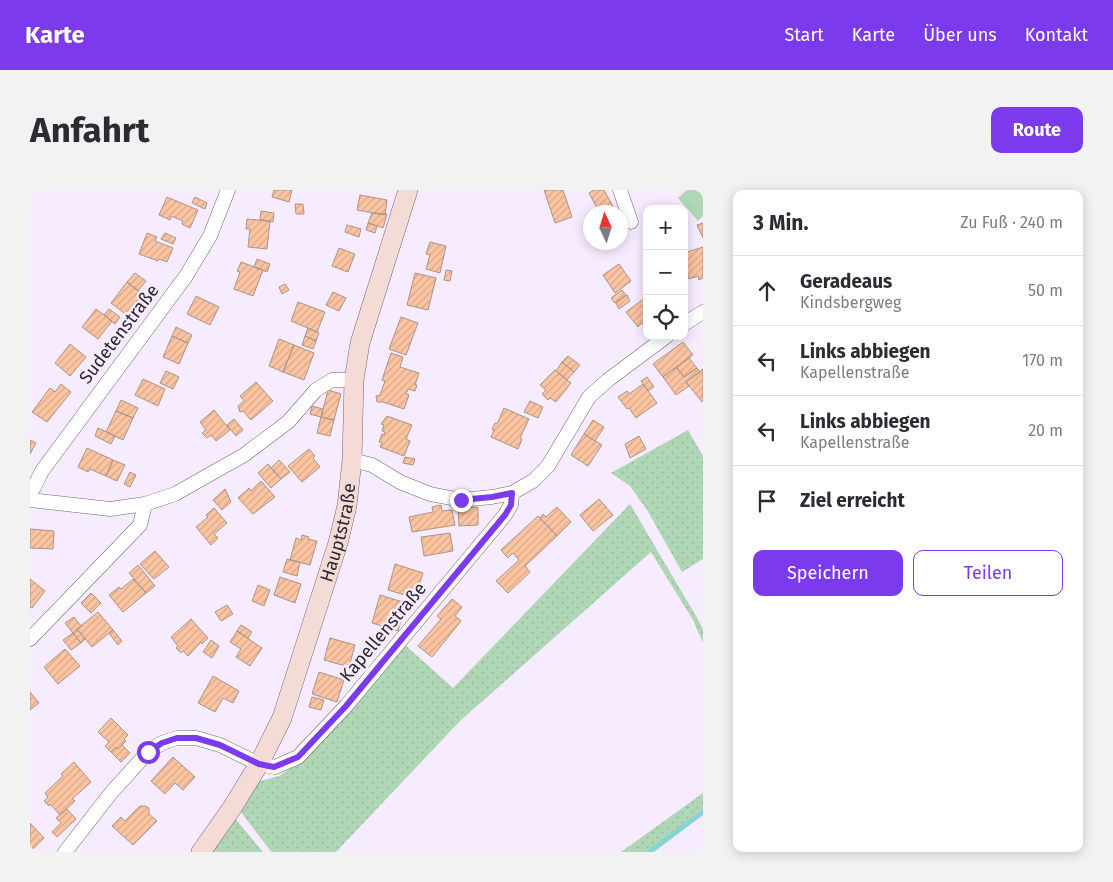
<!DOCTYPE html>
<html lang="de">
<meta charset="utf-8">
<style>
body{margin:0;font-family:"Fira Sans",sans-serif;background:#f2f2f3;color:#2b2b33}
.controls{position:absolute;right:15px;top:15px;display:grid;overflow:hidden;border-radius:10px;box-shadow:0 2px 12px #0003}
.controls button{width:45px;height:45px;display:grid;place-items:center;padding:0;border:0;border-bottom:1px solid #e1e1e2;background:#fff;color:#2b2b33;font:25px sans-serif}
.compass{position:absolute;left:553px;top:15px;width:45px;height:45px;border-radius:50%;background:#fff;box-shadow:0 2px 12px #0003;rotate:356deg}
.stop{position:absolute;width:15px;height:15px;margin:-11px;border:4px solid #7c3aed;border-radius:50%;background:#fff}
.stop.end{background:#7c3aed;border-color:#fff;box-shadow:0 1px 5px #0008}
.list{margin:0;padding:0;list-style:none}
h2{display:flex;justify-content:space-between;align-items:center;height:65px;margin:0;padding:0 20px;font-size:21px}
h2 small{font-size:16px;font-weight:400;color:#7c7c81}
.list li{display:grid;grid-template-columns:32px 1fr auto;gap:15px;align-items:center;box-sizing:border-box;height:70px;padding:0 20px;border-top:1px solid #e1e1e2}
.list b{display:block;font-size:19px;white-space:nowrap}
.list p{margin:0;font-size:16px;white-space:nowrap;color:#7c7c81}
.list em{font-size:16px;font-style:normal;color:#7c7c81}
.actions{display:flex;gap:10px;padding:15px 20px}
.actions a{flex:1;padding:11px 0;border:1px solid #7c3aed;border-radius:10px;text-align:center;font-size:18px;color:#7c3aed}
.actions .main{background:#7c3aed;color:#fff}
.icon{flex:none;width:28px;height:28px;fill:none;stroke:currentColor;stroke-width:2;stroke-linecap:round;stroke-linejoin:round}
.map{position:relative;flex:none;width:673px;height:662px;overflow:hidden;border-radius:10px}
header{display:flex;align-items:center;gap:30px;box-sizing:border-box;height:70px;padding:0 25px;background:#7c3aed;color:#fff}
header strong{font-size:24px}
nav{display:flex;gap:28px;margin-inline-start:auto;font-size:18px}
.intro{display:flex;align-items:center;justify-content:space-between;box-sizing:border-box;height:120px;padding:0 30px}
h1{margin:0;font-size:35px}
.button{padding:12px 22px;border-radius:10px;background:#7c3aed;color:#fff;font-size:18px;font-weight:700}
main{display:flex;gap:30px;padding:0 30px}
aside{flex:1;background:#fff;border-radius:10px;box-shadow:0 2px 12px #0003}
.map>svg:first-child{display:block}
</style>
<header>
<strong>Karte</strong>
<nav><a>Start</a><a>Karte</a><a>Über uns</a><a>Kontakt</a></nav>
</header>
<div class="intro"><h1>Anfahrt</h1><a class="button">Route</a></div>
<main>
<div class="map">
<svg width="673" height="662" viewBox="0 0 673 662">
<defs>
<pattern id="grass-dots" width="8" height="8" patternUnits="userSpaceOnUse" patternTransform="scale(1.25)"><rect width="8" height="8" fill="#afd7b6"/><path d="M2 2h.1M6 6h.1" fill="none" stroke="#97b99d" stroke-width="1.8" stroke-linecap="round"/></pattern>
<pattern id="building-hatch" width="6" height="6" patternUnits="userSpaceOnUse" patternTransform="scale(1.25)"><rect width="6" height="6" fill="#fcc4a0"/><path d="M-1 1l2-2M0 6l6-6M5 7l2-2" fill="none" stroke="#d8a88a"/></pattern>
</defs>
<rect width="100%" height="100%" fill="#f7ebff"/>
<path fill="url(#grass-dots)" d="M658,240L673,266V369L652,382L617,320L600,296L581,283Z
M600,314L666,426L673,439V453L663,430L621,362L430,531L306,662H242L240,660L213,625L210,615L230,591L249,586L273,570L374,454L423,498Z
M673,603V625L624,662H591Z
M204,627L233,662H179Z"/>
<path fill="#afd7b6" d="M657,0H673V26L668,31L648,8Z"/>
<g fill="none" stroke-linecap="round" stroke-linejoin="round">
<path stroke="#83d4d5" stroke-width="4.5" d="M619,662L673,622"/>
</g>
<path fill="url(#building-hatch)" stroke="#a89588" d="M244,0H262L259,12L242,7Z
M514,0H533L542,27L525,33Z
M564,0H574L586,22H569L559,3Z
M330,5L357,10L355,25L327,20Z
M137,7L168,20L160,38L152,34L153,31L141,26L140,30L129,25Z
M165,7L177,13L175,19L162,13Z
M265,14H273L274,24H266Z
M231,21L244,23L243,32L230,30Z
M342,23L357,24L353,38L338,33Z
M217,29L240,31L237,59L218,57L220,39H216Z
M338,33L347,36L345,43L336,40Z
M673,33V48L667,35Z
M317,35L331,39L329,47L315,42Z
M117,43L127,47L125,51L143,58L137,72L129,69L128,71L109,64Z
M135,43L146,48L143,54L131,49Z
M400,52L416,56L410,83L396,79L400,65L396,64Z
M673,57V88L669,90L668,86L659,89L654,76V63Z
M309,58L325,64L318,82L302,76Z
M227,69L240,74L237,82L224,77Z
M211,72L233,80L223,106L204,99L210,82L207,81Z
M589,74L601,91L585,103L573,85Z
M416,80L422,81L420,91L414,90Z
M105,83L116,91L108,101L97,92Z
M385,83L406,88L398,120L377,115Z
M97,92L114,105L98,126L81,113Z
M255,94L259,100L252,104L249,97Z
M592,100L596,105L585,113L581,108Z
M303,102L316,108L309,121L296,115Z
M597,105L600,111L589,119L586,113Z
M166,106L189,117L180,135L157,124Z
M615,108L617,110V133L614,135L612,133L608,137L596,122Z
M268,112L295,122L287,142L261,131Z
M66,119L82,131L68,149L52,137Z
M79,119L90,127L85,134L74,125Z
M371,127L388,133L376,165L359,159Z
M146,137L162,145L158,153L142,146Z
M278,138L289,143L286,151L275,146Z
M142,146L158,153L149,174L133,167Z
M275,146L286,151L283,159L272,155Z
M249,149L264,155L253,182L239,176Z
M653,152L663,165L633,187L623,174Z
M40,154L56,167L40,186L25,173Z
M264,155L284,163L274,190L253,182Z
M361,163L373,167L370,177L389,183L385,195H387L385,201L378,199L376,204L379,205L374,219L353,212H347L346,206L350,205L355,191L352,190Z
M538,166L550,175L544,182L532,172Z
M659,168L667,178L654,187L646,177Z
M532,172L544,182L537,190L526,181Z
M646,177L654,187L667,178L670,182L656,192L659,196L646,205L633,187Z
M673,179V211L672,212L656,192Z
M525,180L541,193L526,212L520,208L518,210L512,204L516,200L510,195Z
M136,181L149,187L143,199L130,193Z
M617,187L624,197L618,201L611,191Z
M113,189L135,199L128,216L105,205Z
M226,192L243,211L221,230L213,221L210,222L208,216L214,211L210,206Z
M31,194L41,202L17,232L2,222L20,198L25,202Z
M613,194L627,213L606,228L599,218L597,219L588,207L597,201L599,204Z
M298,200L311,204L304,230L291,227Z
M91,210L108,218L103,228L86,221Z
M500,211L513,217L508,228L494,222Z
M282,216L293,219L291,227L280,224Z
M474,218L499,229L490,248L492,249L488,259L461,247L464,240L462,239L465,233L467,234Z
M184,220L200,240L186,251L181,245L177,248L172,243L176,240L170,232Z
M86,221L103,228L93,250L76,242Z
M357,226L382,235L376,249L380,251L374,266L350,257L352,252H349L352,244L354,245L355,242L352,241L354,235L351,234Z
M291,227L304,230L300,246L287,243Z
M204,229L213,240L206,246L197,235Z
M563,230L574,237L565,251L554,244Z
M68,238L85,246L81,254L65,246Z
M554,244L572,255L558,276L541,265Z
M609,246L616,259L600,268L595,254Z
M0,250L6,253L0,264Z
M57,258L83,270L76,286L60,279L58,282L48,277Z
M279,259L285,266L283,268L290,277L272,292L258,276Z
M375,267L385,269L383,275L373,273Z
M83,270L95,275L87,291L76,286Z
M249,270L260,282L251,289L241,278Z
M238,274L251,289L241,298L228,283Z
M100,282L106,285L100,297L94,294Z
M231,291L245,307L223,324L208,308L219,298L221,301Z
M195,299L201,312L192,320L183,310Z
M569,309L583,325L563,341L550,325Z
M411,315L412,321L422,320L425,335L382,342L379,327L403,322L402,317Z
M448,317V335L429,336L428,318Z
M527,317L541,332L527,346L510,328L513,324L516,327Z
M184,318L197,333L184,344L188,348L181,355L166,337L178,327L176,325Z
M508,326L527,346L495,376L500,382L478,403L466,391L489,370L483,363L478,368L471,360Z
M0,339L24,341L23,359L0,358Z
M420,343L423,361L394,366L391,347Z
M272,345L279,347L278,349L287,351L280,375L260,370L266,348L271,350Z
M125,361L139,377L124,389L110,374Z
M257,369L270,372L267,386L253,382Z
M365,374L393,383L385,408L358,400Z
M108,375L125,396L116,403L99,383Z
M250,387L271,394L265,413L244,405Z
M0,389L15,401L2,418L0,417Z
M103,389L116,403L93,422L79,405L89,397L91,399Z
M228,395L240,400L234,416L222,411Z
M61,403L71,413L61,423L51,413Z
M350,405L376,413L368,441L342,433Z
M422,409L432,417L425,426L431,431L402,467L388,456L411,429L407,426Z
M197,415L203,424L191,431L185,422Z
M68,422L83,440L62,457L47,439Z
M44,427L51,436L43,443L35,433Z
M161,429L178,448L172,454L171,452L158,466L153,461L151,463L146,458L148,456L141,447Z
M211,435L222,442L218,448L207,441Z
M47,439L55,449L51,453L43,443Z
M83,440L92,451L88,455L79,443Z
M207,441L232,458L220,476L206,467L211,459L200,452Z
M43,443L51,453L41,460L33,450Z
M300,448L325,455L319,477L294,470Z
M181,450L189,456L182,468L173,462Z
M35,459L50,476L28,494L14,477Z
M289,482L314,490L307,512L282,504Z
M183,486L209,501L203,513L193,508L185,522L168,513Z
M0,502L9,513L0,520Z
M282,507L294,510L291,520L279,517Z
M81,528L98,545L94,549L96,551L88,559L86,557L81,562L75,556L79,552L68,542Z
M92,555L100,563L91,572L81,562L86,557L88,559Z
M143,567L165,587L153,600L145,593L135,604L121,591Z
M44,572L61,592L42,609L45,611L30,625L20,614L19,616L14,611L18,607L15,603L33,586L31,584Z
M110,616H115L119,618V624L127,631L103,655L82,636L91,627L95,631Z
M37,619L46,629L27,647L22,642L31,633L26,628Z
M0,633L14,648L0,662Z"/>
<g fill="none" stroke-linecap="round" stroke-linejoin="round">
<g stroke="#706677" stroke-width="15">
<path id="minor" d="M590,0L601,32
M654,134L673,122
M322,270L342,275L370,292L400,304L431,310L462,307L482,303L503,291L518,276L559,207L578,190L637,146
M0,305L12,281L156,86L180,46L198,0
M0,310L80,319L115,314L145,304L214,265L258,232L286,200L302,190H324
M0,449L110,335L115,314
M35,662L81,603L118,562L132,553L147,548H166L190,555L229,574L245,577L268,567L316,516L475,325L481,315L482,303"/>
</g>
<g stroke="#706677" stroke-width="20">
<g id="secondary">
<path id="s1" d="M171,662L202,618L229,574L252,528L308,353L317,316L322,270L324,190L330,153L378,0"/>
</g>
</g>
<use href="#minor" stroke="#fff" stroke-width="14"/>
<use href="#secondary" stroke="#f5dbd6" stroke-width="19"/>
</g>
<g fill="none" stroke-linecap="round" stroke-linejoin="round">
<path stroke="#7c3aed" stroke-width="6" d="M118,562L132,553L147,548H166L190,555L229,574L244,577L268,567L316,516L475,325L481,315L482,303L462,307L431,310"/>
</g>
<g text-anchor="middle" stroke-width="5" stroke-linejoin="round" paint-order="stroke">
<g font-size="18" fill="#2c282f" stroke="#f7ebff">
<text transform="translate(89 144) rotate(-53)" y="6">Sudetenstraße</text>
<text dy="6" stroke="none"><textPath href="#s1" startOffset="351">Hauptstraße</textPath></text>
<text transform="translate(353 442) rotate(-50)" y="6">Kapellenstraße</text>
</g>
</g>
</svg>
<div class="controls">
<button>+</button>
<button>−</button>
<button><svg class="icon" aria-label="locate" viewBox="0 0 24 24"><circle cx="12" cy="12" r="6"/><path d="M12 2v4M12 18v4M2 12h4M18 12h4"/></svg></button>
</div>
<svg class="compass" viewBox="-18 -18 36 36"><path d="M0-13l5 13h-10z" fill="#e53935"/><path d="M0 13l5-13h-10z" fill="#7c7c81"/></svg>
<div class="stop" style="left:118px;top:562px"></div>
<div class="stop end" style="left:431px;top:310px"></div>
</div>
<aside>
<h2>3 Min.<small>Zu Fuß · 240 m</small></h2>
<ul class="list">
<li><svg class="icon" aria-label="ahead" viewBox="0 0 24 24"><path d="M12 20V5M6 11l6-6 6 6"/></svg><div><b>Geradeaus</b><p>Kindsbergweg</p></div><em>50 m</em></li>
<li><svg class="icon" aria-label="left" viewBox="0 0 24 24"><path d="M17 20v-9H6M10 6l-5 5 5 5"/></svg><div><b>Links abbiegen</b><p>Kapellenstraße</p></div><em>170 m</em></li>
<li><svg class="icon" aria-label="left" viewBox="0 0 24 24"><path d="M17 20v-9H6M10 6l-5 5 5 5"/></svg><div><b>Links abbiegen</b><p>Kapellenstraße</p></div><em>20 m</em></li>
<li><svg class="icon" aria-label="arrive" viewBox="0 0 24 24"><path d="M6 21V4h12l-3 4 3 4H6"/></svg><div><b>Ziel erreicht</b></div></li>
</ul>
<div class="actions"><a class="main">Speichern</a><a>Teilen</a></div>
</aside>
</main>
